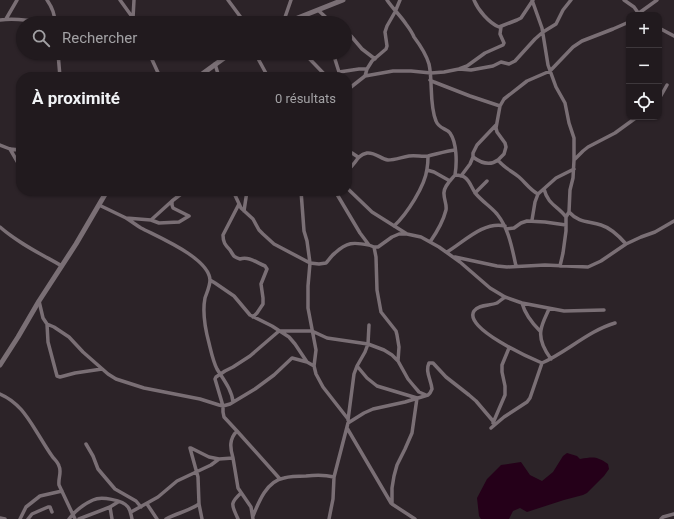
<!DOCTYPE html>
<html lang="fr">
<meta charset="utf-8">
<style>
body{margin:0;font-family:Roboto,sans-serif;background:#292327;color:#f1f3f6}
.controls{position:absolute;right:12px;top:12px;display:grid;overflow:hidden;border-radius:8px;box-shadow:0 1px 3px #0004}
.controls button{width:36px;height:36px;display:grid;place-items:center;padding:0;border:0;border-bottom:1px solid #3e383c;background:#211a1e;color:#f1f3f6;font:20px sans-serif}
.list{margin:0;padding:0;list-style:none}
h2{display:flex;justify-content:space-between;align-items:center;height:52px;margin:0;padding:0 16px;font-size:17px}
h2 small{font-size:13px;font-weight:400;color:#a2a1a4}
.icon{flex:none;width:22px;height:22px;fill:none;stroke:currentColor;stroke-width:2;stroke-linecap:round;stroke-linejoin:round}
.map{position:relative;flex:none;width:674px;height:519px;overflow:hidden}
.search{position:absolute;background:#211a1e;box-shadow:0 1px 3px #0004;left:16px;top:16px;width:336px;height:44px;display:flex;align-items:center;gap:10px;box-sizing:border-box;padding:0 14px;border-radius:22px;color:#a2a1a4;font-size:15px}
.panel{position:absolute;background:#211a1e;box-shadow:0 1px 3px #0004;left:16px;top:72px;width:336px;height:124px;border-radius:16px}
.map>svg:first-child{display:block}
</style>
<div class="map">
<svg width="674" height="519" viewBox="0 0 674 519">
<rect width="100%" height="100%" fill="#2c2328"/>
<path fill="#250019" d="M567,453L577,456L580,459C594,457 596,456 608,464L609,469L604,476L587,493L583,495L564,500L527,512L520,508L513,511L509,519H481L479,516L477,498L487,479L501,465L521,462L530,475L542,481L553,472L563,456Z"/>
<g fill="none" stroke-linecap="round" stroke-linejoin="round">
<path stroke="#7a6f75" stroke-width="3.5" d="M47,0C52,7 55,14 55,23
M120,0L133,18L135,23
M228,0L245,23
M387,0C393,9 400,15 406,24C409,28 412,32 414,37C420,45 426,54 429,64C433,82 429,104 436,121C439,129 446,128 450,133C457,143 457,163 455,175
M474,0C478,10 489,23 499,27L517,20L521,18L533,0
M532,0L542,28L548,65L556,87L565,103L569,123L574,138V160L573,178L570,190L569,212L566,217V231L563,253L560,266
M624,0L634,7L639,14
M318,10L332,23
M639,13L657,0
M133,18L134,0
M6,19L17,0
M0,20C15,18 29,20 44,23
M283,23L291,0
M659,28L674,36
M345,32L351,36L362,49L375,59
M58,53L60,77
M149,53L160,77
M255,53L268,77
M304,53L327,77
M333,53L339,72
M215,64L219,77
M459,69L471,70L493,66L501,62L509,64L515,61L535,39L543,32L556,24L563,10L571,0
M365,76L393,71H411L431,73L444,72L459,69L467,66L485,53L503,45L504,43L500,34L501,27
M338,77L339,72L359,69H367
M430,80L434,82L470,96L500,106
M347,94L351,87L365,76L367,69L372,61L386,49L387,46L385,32L387,26L395,12L400,0
M659,99L667,85
M0,145L10,149L21,150
M10,149L21,168
M347,152L352,153L358,157
M473,157C481,163 490,166 498,160C504,168 512,171 519,177C525,182 530,190 538,194
M498,160L504,154L506,147L505,143L497,132L496,128L500,106L504,99L527,81L550,71L573,47L582,41L613,29L629,22
M574,160L583,151L588,147L615,133L637,117
M347,170C357,164 355,156 367,153C375,152 381,159 388,160C395,160 402,157 409,156C416,155 422,157 428,156C437,154 446,151 455,150
M427,170L434,172L450,181
M461,176L470,164L473,157V153L477,145L496,125
M347,188L372,212L407,234L421,237L439,247L460,262L490,288L505,297L522,303L564,311L604,310
M544,189C548,205 558,206 566,217
M231,191L234,193L241,208L253,219L259,230L263,234L274,244L310,263L319,264L326,263C329,260 331,256 335,253C347,242 353,242 369,245
M301,191L304,231L307,241L310,263L308,286V308L316,350L314,366L316,374L323,387L348,419
M335,191L360,233L369,245L374,247H378L392,237L399,234H406
M475,193L487,181
M172,201V205L173,208L189,216
M239,204L223,235C223,242 225,245 230,250C234,256 233,257 240,259C249,256 257,263 265,266L267,269L261,284L263,298V304L257,313L253,317
M99,205L126,218L151,220L159,223L179,222L189,216
M244,211L247,191
M569,212C579,223 588,221 601,225C611,228 619,236 626,244
M126,218C131,221 136,225 141,228C158,237 209,258 210,280C210,286 207,292 205,298C202,313 205,328 209,343C211,351 213,361 217,369C223,379 232,390 233,402
M151,220L172,201L185,191
M532,220L535,202L538,194L556,178L574,169
M394,226C407,214 425,186 427,169C428,164 428,160 428,156
M0,227C18,243 41,254 62,266
M506,229L514,228L521,223L527,221L545,222L566,225
M430,242C437,232 443,222 446,210C447,204 444,200 444,194C443,187 451,180 455,175C470,175 469,185 476,194C483,202 491,207 497,214C509,229 512,248 516,266
M374,247L376,257L377,290L381,312L396,331L397,335L399,347L398,361
M447,252C464,242 483,221 505,226
M455,257L497,266L507,267L545,265L588,267L601,261L626,244L641,237L655,232L674,221
M210,280L215,283L234,296L250,315L272,326L289,337L295,344L307,362L314,366
M505,297C502,299 500,301 497,303C490,306 479,304 474,311C463,328 530,358 542,363C567,352 588,331 615,323
M39,301L43,318L47,324L54,327L69,337L83,352L108,374L116,379L144,388L200,399L219,405L223,406L230,404L255,389L274,375L292,358L307,362
M522,303C525,314 532,323 540,331
M549,309C546,316 542,323 541,330C539,341 545,351 551,359
M47,324L48,342L57,376L60,377L75,373L102,369
M357,366L367,378L377,386L417,398L412,433L405,449L397,465L394,476L392,488V504L415,519
M0,394C19,402 28,418 38,434C43,442 47,449 52,456C54,459 58,462 59,466C62,472 58,478 59,485L75,519
M348,420L354,374L357,366L365,352L368,344L369,325
M493,423L505,395V386L502,372V365L509,348
M347,428L391,503
M491,428L504,417L527,402L530,398L542,363
M237,431L280,479
M86,444L93,456L98,469L109,482L115,489L136,501L141,507
M233,458C230,448 229,439 237,431L224,417L223,412V406L215,379L216,377L225,371L233,367L250,356L279,331H312L327,338L368,344L384,350L392,355L398,361L408,379L413,385L419,392L426,395
M147,504L157,519
M110,507L112,519
M131,512L158,497L177,481L211,465L219,459L233,458L238,488L251,507L253,519
M253,516C259,501 267,481 284,478C291,476 299,476 306,476C315,475 326,475 334,477
M0,518L5,519
M20,519L26,507L40,496L62,491
M28,519L32,514L48,507H50L52,512
M69,519C75,511 84,504 93,500C101,496 123,500 128,507C131,511 131,515 132,519
M79,519L110,507L118,502
M166,519C177,513 189,511 199,504
M202,519L199,504L198,477L190,448H191L209,457L219,459
M238,519C232,505 229,504 241,493
M329,519L333,499L334,477L348,423L364,413L373,409L405,402L428,395L430,393L432,389C431,379 425,372 429,363H433L446,377L469,395L476,401L493,421
M661,519L663,517L674,514"/>
<path stroke="#7a6f75" stroke-width="5" d="M285,23L343,0
M198,77L231,53
M0,365L18,337L39,301L76,244L107,191"/>
</g>
</svg>
<div class="controls">
<button>+</button>
<button>−</button>
<button><svg class="icon" aria-label="locate" viewBox="0 0 24 24"><circle cx="12" cy="12" r="6"/><path d="M12 2v4M12 18v4M2 12h4M18 12h4"/></svg></button>
</div>
<div class="search"><svg class="icon" aria-label="search" viewBox="0 0 24 24"><circle cx="10" cy="10" r="6"/><path d="M15 15l6 6"/></svg>Rechercher</div>
<section class="panel">
<h2>À proximité<small>0 résultats</small></h2>
<ul class="list">
</ul>
</section>
</div>
